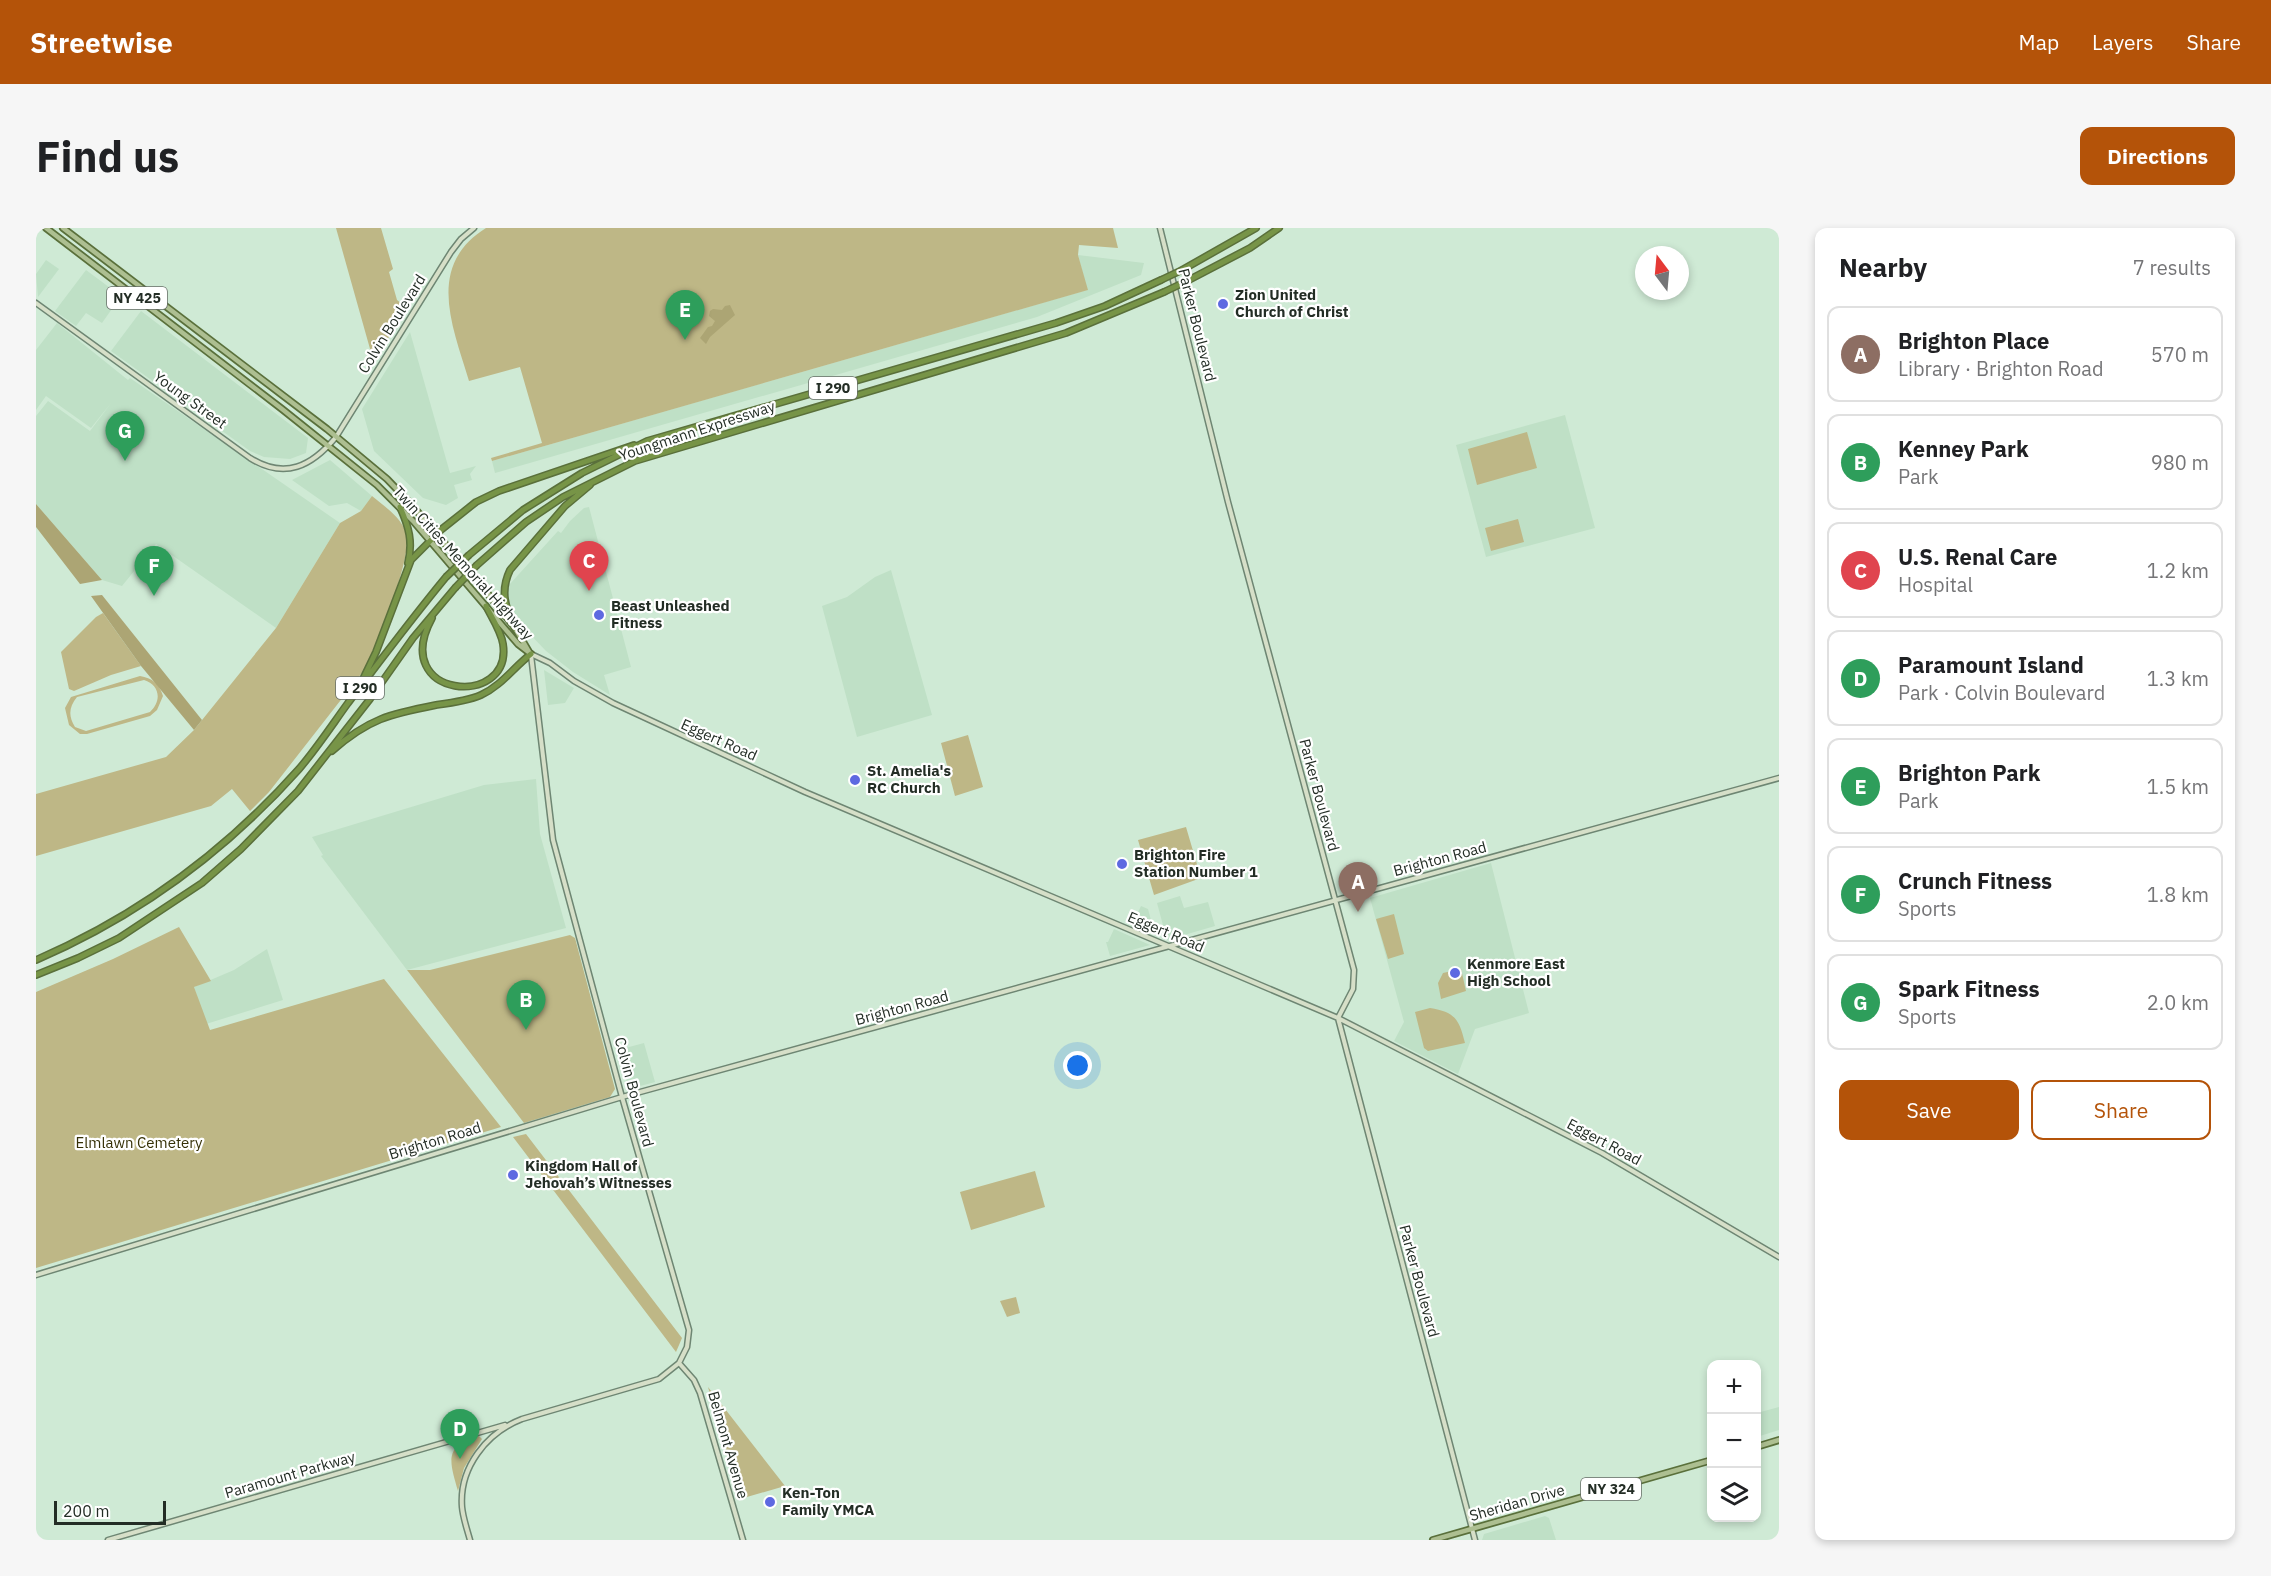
<!DOCTYPE html>
<meta charset="utf-8">
<style>
body{margin:0;font-family:"IBM Plex Sans",sans-serif;background:#f6f6f6;color:#202124}
.controls{position:absolute;right:18px;bottom:18px;display:grid;overflow:hidden;border-radius:12px;box-shadow:0 3px 9px #0003}
.controls button{width:54px;height:54px;display:grid;place-items:center;padding:0;border:0;border-bottom:2px solid #e0e0e0;background:#fff;color:#202124;font:30px sans-serif}
.compass{position:absolute;left:1599px;top:18px;width:54px;height:54px;border-radius:50%;background:#fff;box-shadow:0 3px 9px #0003;rotate:344deg}
.scale{position:absolute;left:18px;bottom:15px;width:112px;box-sizing:border-box;padding-left:6px;border:3px solid #232d25;border-top:0;font-size:16px;line-height:21px;white-space:nowrap;color:#232d25;-webkit-text-stroke:4px #fff;paint-order:stroke}
.you{position:absolute;left:1042px;top:838px;width:21px;height:21px;margin:-15px;border:4px solid #fff;border-radius:50%;background:#1a73e8;box-shadow:0 0 0 9px #1a73e833}
.badge{display:grid;place-items:center;width:39px;height:39px;border-radius:50%;background:#b45309;color:#fff;font-size:20px;font-weight:700}
.pin{position:absolute;translate:-50% -50px;filter:drop-shadow(0 2px 3px #0008)}
.pin::after{content:'';position:absolute;top:32px;width:21px;height:18px;background:inherit;clip-path:polygon(0 0,100% 0,50% 100%)}
.list{margin:0;padding:0;list-style:none}
h2{display:flex;justify-content:space-between;align-items:center;height:78px;margin:0;padding:0 24px;font-size:26px}
h2 small{font-size:20px;font-weight:400;color:#757577}
.list li{display:grid;grid-template-columns:39px 1fr auto;gap:18px;align-items:center;box-sizing:border-box;height:96px;margin:0 12px 12px;padding:0 12px;border:2px solid #e0e0e0;border-radius:12px}
.list b{display:block;font-size:22px;white-space:nowrap}
.list p{margin:0;font-size:20px;white-space:nowrap;color:#757577}
.list em{font-size:20px;font-style:normal;color:#757577}
.actions{display:flex;gap:12px;padding:18px 24px}
.actions a{flex:1;padding:14px 0;border:2px solid #b45309;border-radius:12px;text-align:center;font-size:21px;color:#b45309}
.actions .main{background:#b45309;color:#fff}
.icon{flex:none;width:33px;height:33px;fill:none;stroke:currentColor;stroke-width:2;stroke-linecap:round;stroke-linejoin:round}
.map{position:relative;flex:none;width:1743px;height:1312px;overflow:hidden;border-radius:12px}
header{display:flex;align-items:center;gap:36px;box-sizing:border-box;height:84px;padding:0 30px;background:#b45309;color:#fff}
header strong{font-size:28px}
nav{display:flex;gap:33px;margin-inline-start:auto;font-size:21px}
.intro{display:flex;align-items:center;justify-content:space-between;box-sizing:border-box;height:144px;padding:0 36px}
h1{margin:0;font-size:42px}
.button{padding:15px 27px;border-radius:12px;background:#b45309;color:#fff;font-size:21px;font-weight:700}
main{display:flex;gap:36px;padding:0 36px}
aside{flex:1;background:#fff;border-radius:12px;box-shadow:0 3px 9px #0003}
.map>svg:first-child{display:block}
</style>
<header>
<strong>Streetwise</strong>
<nav><a>Map</a><a>Layers</a><a>Share</a></nav>
</header>
<div class="intro"><h1>Find us</h1><a class="button">Directions</a></div>
<main>
<div class="map">
<svg width="1743" height="1312" viewBox="0 0 1743 1312">
<rect width="100%" height="100%" fill="#cfead5"/>
<path fill="#bfe0c6" d="M1042,27L1108,35L1105,47L1001,89L459,245L456,233L1051,62Z
M10,32L23,41L2,69L0,46Z
M50,42L85,68L66,95L50,85L40,98L19,83Z
M105,83L272,210L270,225L254,231L228,229L214,223L75,123Z
M21,95L92,152L94,150L304,295L240,400L120,316L86,358L66,352L0,276V188L12,173L54,203L75,175L55,200L10,168L0,182V122Z
M374,104L414,245L440,238L434,246L436,252L418,257L422,270L410,277L387,270L338,223L326,181Z
M1529,187L1559,300L1450,329L1420,217Z
M294,232L336,268L325,283L311,275L293,278L256,252Z
M553,279L595,439L568,447L574,467L537,444L510,423L488,400L476,383L471,367L473,357L522,303L525,305L534,293L548,280Z
M855,342L896,487L821,509L786,378L811,369L839,349Z
M508,442L538,460L529,475L512,477Z
M500,551L504,606L530,700L371,742L285,628L287,627L276,609L448,557Z
M1455,635L1493,785L1439,801L1422,846L1358,813L1368,794L1334,670Z
M1144,668L1148,680L1172,674L1179,698L1131,712L1121,675Z
M1105,678L1112,681L1119,707L1096,697Z
M1078,701L1114,717L1074,728L1070,714H1072Z
M231,721L247,772L170,796L158,759L198,742Z
M608,815L619,854L593,861L582,822Z
M1743,1179V1202L1724,1208L1721,1185Z
M1509,1288L1513,1290L1520,1312H1446L1448,1306Z"/>
<path fill="#beb786" fill-rule="evenodd" d="M300,0H345L357,41L353,44L361,72L370,79L338,135Z
M450,0H1077L1082,20L1043,17L1042,27L1052,62L456,233L455,230L506,215L484,139L433,153C417,99 389,38 450,0Z
M1491,204L1501,240L1441,257L1432,221Z
M336,268C349,279 368,291 371,309C374,334 341,418 329,441L233,564L214,583L196,561L175,578L0,628V566L130,529L158,502L240,400L304,295L325,283Z
M1482,291L1488,314L1455,323L1449,300Z
M67,385L105,438L75,447L38,463L33,461L25,424L60,389Z
M104,448C116,450 123,455 127,468L121,482L114,488L51,506H44L33,497L29,480L35,469ZM108,452C124,457 126,473 114,484L50,503L39,499C32,488 33,479 41,469Z
M932,507L947,559L919,568L905,515Z
M1150,599L1165,650L1118,667L1102,612Z
M1358,686L1368,726L1352,731L1340,691Z
M143,699L175,753L158,759L174,802L348,751L465,899L0,1040V764L77,731Z
M534,707L539,710L579,861L574,869L488,895L371,742H394Z
M1425,741L1430,763L1405,771L1402,755L1407,745Z
M1394,780C1419,784 1423,791 1429,815L1392,823L1388,820L1379,784Z
M490,906L646,1110L640,1124L477,909Z
M999,943L1009,979L935,1002L924,964Z
M980,1069L984,1085L971,1089L964,1073Z
M672,1159L749,1258L704,1271Z
M443,1208L446,1211L428,1240L422,1263C413,1232 408,1218 443,1208Z"/>
<path fill="#aca574" d="M694,77L699,87L674,109L670,116L664,110L672,99L676,98L679,93L673,88L674,83L677,81L686,82L689,78Z
M0,276L66,352L44,356L0,299Z
M66,367L166,492L158,502L105,438L55,368Z"/>
<g fill="none" stroke-linecap="round" stroke-linejoin="round">
<g stroke="#6e8673" stroke-width="7">
<path id="secondary" d="M1124,0L1192,274L1318,742L1317,761L1302,790L1439,1312
M0,75L214,230C249,252 276,238 300,209L415,24L425,11L438,0
M495,426L514,435L538,453L577,475L769,564L1302,790L1566,925L1743,1029
M0,1047L586,869L1743,550
M643,1135L658,1152L664,1165L707,1312
M72,1312L469,1197
M434,1312C431,1301 427,1290 426,1279C423,1240 450,1205 486,1191L623,1151L643,1135L651,1119L653,1102L586,869L517,612L495,427"/>
</g>
<g stroke="#5a703b" stroke-width="8">
<path id="primary" d="M10,0L246,181L341,257L378,294L482,416L495,426
M27,0L291,201L351,251L375,276L452,366L479,400L493,424
M1720,1219L1743,1212
M1397,1312L1676,1232"/>
</g>
<g stroke="#5a703b" stroke-width="8">
<path id="highway" d="M1146,42L1220,0
M1149,54L1214,20L1243,0
M364,279C373,299 377,314 372,335
M433,327L487,282L546,245L611,213L1020,95L1069,78L1125,52
M441,337L490,294L527,269L599,233L1030,105L1128,64
M396,390C352,471 477,481 467,416C465,403 456,390 450,378
M479,400C469,379 464,363 474,342L529,278L554,257
M327,451L340,424L375,332L406,301L440,274L463,263L598,217
M296,523C332,491 354,486 400,477C415,475 431,473 445,467C465,458 478,439 495,426
M0,732C102,688 189,624 263,541C281,520 296,497 312,475C344,433 376,390 410,349
M0,747L42,730L83,710L166,655L205,621L262,563L334,471L377,410L419,360"/>
</g>
<use href="#secondary" stroke="#d6dfc8" stroke-width="4"/>
<use href="#primary" stroke="#adbf91" stroke-width="4.5"/>
<use href="#highway" stroke="#779447" stroke-width="5"/>
<g stroke="#5a703b" stroke-width="8" stroke-linecap="butt">
<path id="highway-bridge" d="M1125,52L1146,42
M1128,64L1149,54
M410,349L433,327
M419,360L441,337"/>
</g>
<use href="#highway-bridge" stroke="#779447" stroke-width="5"/>
</g>
<g fill="#5e69e1" stroke="#fff" stroke-width="2">
<circle cx="1187" cy="76" r="6"/>
<circle cx="563" cy="387" r="6"/>
<circle cx="819" cy="552" r="6"/>
<circle cx="1086" cy="636" r="6"/>
<circle cx="1419" cy="745" r="6"/>
<circle cx="477" cy="947" r="6"/>
<circle cx="734" cy="1274" r="6"/>
</g>
<g text-anchor="middle" stroke-width="4.5" stroke-linejoin="round" paint-order="stroke">
<g fill="#fff" stroke="#656c66" stroke-width="1.5">
<rect x="71" y="59" width="60" height="22" rx="4.5"/>
<rect x="773" y="149" width="48" height="22" rx="4.5"/>
<rect x="300" y="449" width="48" height="22" rx="4.5"/>
<rect x="1545" y="1250" width="60" height="22" rx="4.5"/>
</g>
<g font-size="14" font-weight="bold" fill="#232d25">
<text x="101" y="75">NY 425</text>
<text x="797" y="165">I 290</text>
<text x="324" y="465">I 290</text>
<text x="1575" y="1266">NY 324</text>
</g>
<g font-size="15" font-weight="bold" fill="#232d25" stroke="#fff" text-anchor="start">
<text x="1199" y="72">Zion United<tspan x="1199" dy="17">Church of Christ</tspan></text>
<text x="575" y="383">Beast Unleashed<tspan x="575" dy="17">Fitness</tspan></text>
<text x="831" y="548">St. Amelia's<tspan x="831" dy="17">RC Church</tspan></text>
<text x="1098" y="632">Brighton Fire<tspan x="1098" dy="17">Station Number 1</tspan></text>
<text x="1431" y="741">Kenmore East<tspan x="1431" dy="17">High School</tspan></text>
<text x="489" y="943">Kingdom Hall of<tspan x="489" dy="17">Jehovah’s Witnesses</tspan></text>
<text x="746" y="1270">Ken-Ton<tspan x="746" dy="17">Family YMCA</tspan></text>
</g>
<g font-size="15" fill="#232d25" stroke="#fff">
<text transform="translate(356 96) rotate(-58)" y="5">Colvin Boulevard</text>
<text transform="translate(1161 97) rotate(76)" y="5">Parker Boulevard</text>
<text transform="translate(154 172) rotate(36)" y="5">Young Street</text>
<text transform="translate(661 203) rotate(-18)" y="5">Youngmann Expressway</text>
<text transform="translate(427 335) rotate(48)" y="5">Twin Cities Memorial Highway</text>
<text transform="translate(683 512) rotate(24)" y="5">Eggert Road</text>
<text transform="translate(1283 567) rotate(75)" y="5">Parker Boulevard</text>
<text transform="translate(1404 631) rotate(-15)" y="5">Brighton Road</text>
<text transform="translate(1130 704) rotate(23)" y="5">Eggert Road</text>
<text transform="translate(866 780) rotate(-15)" y="5">Brighton Road</text>
<text transform="translate(598 864) rotate(75)" y="5">Colvin Boulevard</text>
<text transform="translate(399 913) rotate(-17)" y="5">Brighton Road</text>
<text transform="translate(1568 914) rotate(28)" y="5">Eggert Road</text>
<text transform="translate(1383 1053) rotate(75)" y="5">Parker Boulevard</text>
<text transform="translate(692 1217) rotate(74)" y="5">Belmont Avenue</text>
<text transform="translate(254 1247) rotate(-16)" y="5">Paramount Parkway</text>
<text transform="translate(1481 1275) rotate(-16)" y="5">Sheridan Drive</text>
</g>
<g font-size="15" fill="#353006" stroke="#fff">
<text x="103" y="920">Elmlawn Cemetery</text>
</g>
</g>
</svg>
<div class="controls">
<button>+</button>
<button>−</button>
<button><svg class="icon" aria-label="layers" viewBox="0 0 24 24"><path d="M12 4l9 5-9 5-9-5zM3 14l9 5 9-5"/></svg></button>
</div>
<svg class="compass" viewBox="-18 -18 36 36"><path d="M0-13l5 13h-10z" fill="#e53935"/><path d="M0 13l5-13h-10z" fill="#757577"/></svg>
<div class="scale">200 m</div>
<div class="you"></div>
<div class="pin badge" style="left:1322px;top:684px;background:#8d6e63">A</div>
<div class="pin badge" style="left:490px;top:802px;background:#2e9e5b">B</div>
<div class="pin badge" style="left:553px;top:363px;background:#e0444e">C</div>
<div class="pin badge" style="left:424px;top:1231px;background:#2e9e5b">D</div>
<div class="pin badge" style="left:649px;top:112px;background:#2e9e5b">E</div>
<div class="pin badge" style="left:118px;top:368px;background:#2e9e5b">F</div>
<div class="pin badge" style="left:89px;top:233px;background:#2e9e5b">G</div>
</div>
<aside>
<h2>Nearby<small>7 results</small></h2>
<ul class="list">
<li><span class="badge" style="background:#8d6e63">A</span><div><b>Brighton Place</b><p>Library · Brighton Road</p></div><em>570 m</em></li>
<li><span class="badge" style="background:#2e9e5b">B</span><div><b>Kenney Park</b><p>Park</p></div><em>980 m</em></li>
<li><span class="badge" style="background:#e0444e">C</span><div><b>U.S. Renal Care</b><p>Hospital</p></div><em>1.2 km</em></li>
<li><span class="badge" style="background:#2e9e5b">D</span><div><b>Paramount Island</b><p>Park · Colvin Boulevard</p></div><em>1.3 km</em></li>
<li><span class="badge" style="background:#2e9e5b">E</span><div><b>Brighton Park</b><p>Park</p></div><em>1.5 km</em></li>
<li><span class="badge" style="background:#2e9e5b">F</span><div><b>Crunch Fitness</b><p>Sports</p></div><em>1.8 km</em></li>
<li><span class="badge" style="background:#2e9e5b">G</span><div><b>Spark Fitness</b><p>Sports</p></div><em>2.0 km</em></li>
</ul>
<div class="actions"><a class="main">Save</a><a>Share</a></div>
</aside>
</main>
